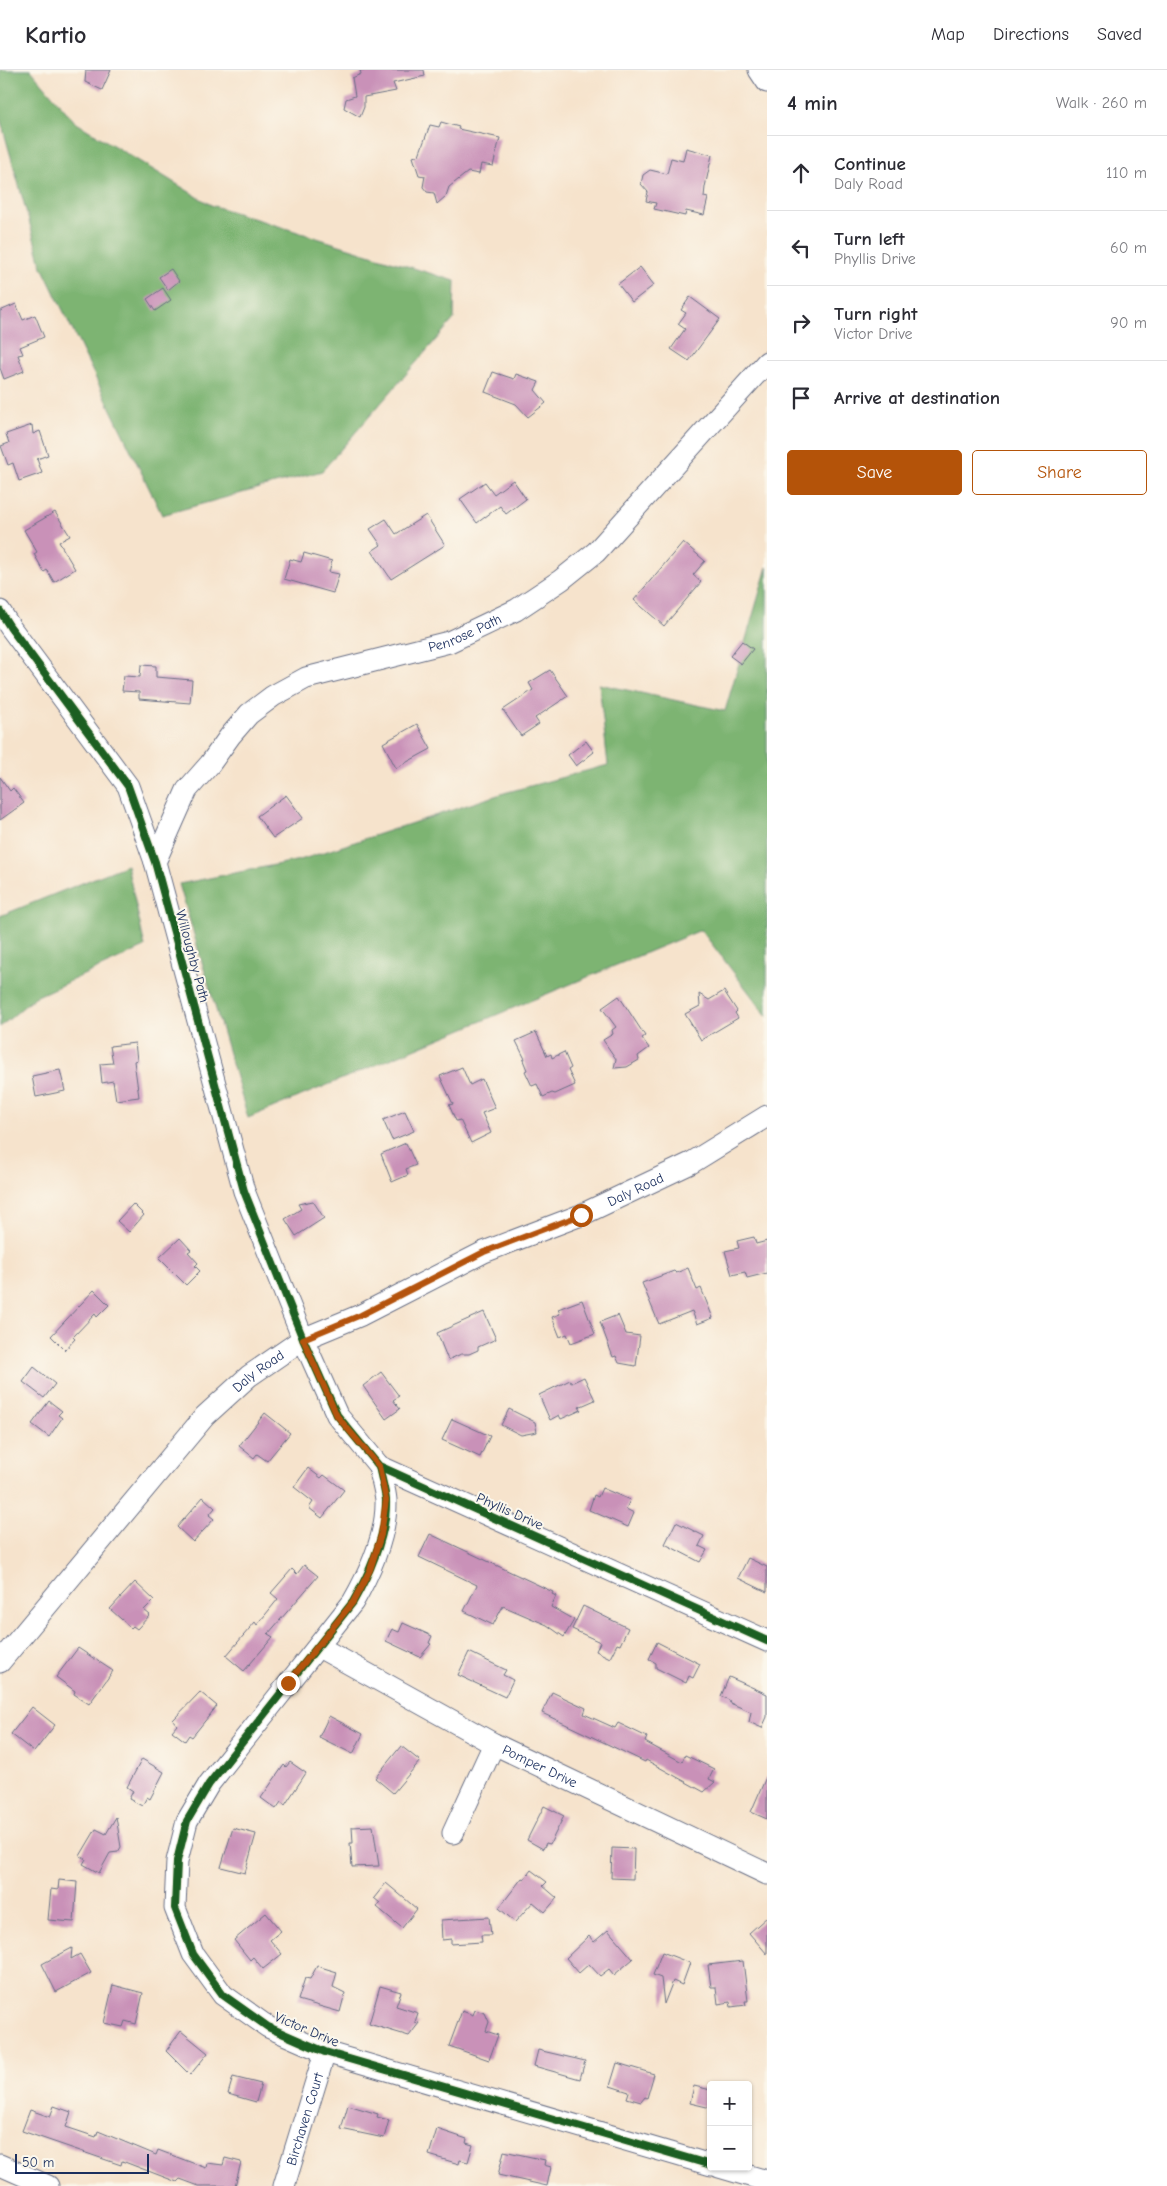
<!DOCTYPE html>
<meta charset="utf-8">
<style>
body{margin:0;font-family:"Comic Neue",sans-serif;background:#f2f2f3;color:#2b2b33}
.controls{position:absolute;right:15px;bottom:15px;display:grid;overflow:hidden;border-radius:5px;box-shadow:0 1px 4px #0004}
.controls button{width:45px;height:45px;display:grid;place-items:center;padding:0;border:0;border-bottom:1px solid #e1e1e2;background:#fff;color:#2b2b33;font:25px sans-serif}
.scale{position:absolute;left:15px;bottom:12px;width:134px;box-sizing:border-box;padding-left:5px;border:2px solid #1b2f5e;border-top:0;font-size:14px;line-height:18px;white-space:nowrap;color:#1b2f5e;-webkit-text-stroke:4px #fbf7ec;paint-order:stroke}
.stop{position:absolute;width:15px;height:15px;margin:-11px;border:4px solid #b45309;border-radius:50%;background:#fff}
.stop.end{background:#b45309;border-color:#fff;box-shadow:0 1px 5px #0008}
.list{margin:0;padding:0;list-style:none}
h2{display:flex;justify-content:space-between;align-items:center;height:65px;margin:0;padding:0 20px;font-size:21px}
h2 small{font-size:16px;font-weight:400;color:#7c7c81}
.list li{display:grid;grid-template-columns:32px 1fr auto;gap:15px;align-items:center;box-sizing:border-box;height:75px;padding:0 20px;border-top:1px solid #e1e1e2}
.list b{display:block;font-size:19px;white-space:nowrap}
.list p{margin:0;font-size:16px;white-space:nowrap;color:#7c7c81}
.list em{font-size:16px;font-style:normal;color:#7c7c81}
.actions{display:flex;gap:10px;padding:15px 20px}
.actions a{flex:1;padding:11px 0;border:1px solid #b45309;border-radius:5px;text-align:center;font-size:18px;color:#b45309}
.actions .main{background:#b45309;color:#fff}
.icon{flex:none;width:28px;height:28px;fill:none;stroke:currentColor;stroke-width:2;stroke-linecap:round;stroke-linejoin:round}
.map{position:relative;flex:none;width:767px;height:2116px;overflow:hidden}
header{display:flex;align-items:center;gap:30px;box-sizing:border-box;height:70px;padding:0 25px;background:#fff;border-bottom:1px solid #e1e1e2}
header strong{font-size:24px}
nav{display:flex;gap:28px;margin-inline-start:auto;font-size:18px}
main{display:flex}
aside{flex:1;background:#fff}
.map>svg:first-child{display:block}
</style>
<header>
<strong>Kartio</strong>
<nav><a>Map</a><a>Directions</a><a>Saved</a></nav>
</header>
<main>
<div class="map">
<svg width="767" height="2116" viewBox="0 0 767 2116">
<rect width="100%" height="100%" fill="#fbf7ec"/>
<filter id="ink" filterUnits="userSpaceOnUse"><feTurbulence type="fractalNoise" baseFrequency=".02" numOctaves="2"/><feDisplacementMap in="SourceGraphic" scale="10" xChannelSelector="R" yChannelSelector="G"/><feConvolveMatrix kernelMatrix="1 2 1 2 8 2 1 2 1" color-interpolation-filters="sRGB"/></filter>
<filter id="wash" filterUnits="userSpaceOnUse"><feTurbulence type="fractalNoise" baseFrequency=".0096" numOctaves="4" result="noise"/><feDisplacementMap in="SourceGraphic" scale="20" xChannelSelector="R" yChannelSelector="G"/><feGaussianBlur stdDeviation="1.12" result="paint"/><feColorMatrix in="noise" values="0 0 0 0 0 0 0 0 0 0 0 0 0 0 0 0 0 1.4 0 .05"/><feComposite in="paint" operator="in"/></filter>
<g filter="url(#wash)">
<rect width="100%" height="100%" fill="#f6e3cc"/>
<path fill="#7db472" stroke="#4c7268" d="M0,0H31L75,52L211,135L455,211L454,249L322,401L162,445L42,197L0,48Z
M767,497V946L701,860L248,1048L179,814L300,790L504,723L608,695L599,614L725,641Z
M127,795L145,877L35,927L0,957V846Z"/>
<g id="blocks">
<path fill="#c991b8" d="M86,0H111L102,20L85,12Z
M360,0H424L425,6L393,13L396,21L364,27V37L360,47L344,38L346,29L355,26L352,8L361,4Z
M441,52L459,57L458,59L500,68L493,96L481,94L479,104L468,102L449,117L446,126L437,134L434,123L427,122L423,117L425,106L419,105L413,87L419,85L430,55L439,57Z
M686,78L712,85L705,117L704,127L708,128L704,145L686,141L685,146L654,139L656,133L646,131L648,122L641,114L643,105L650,100L667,104L671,88L683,91Z
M640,197L654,215L632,232L618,214Z
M171,199L179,211L168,220L159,207Z
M163,218L171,230L155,241L147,229Z
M690,227L720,249L689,291L671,279L685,259L678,254L686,243L681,240Z
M16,234L23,250L35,245L44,267L20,277L23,284L18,285L24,301L4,309L0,298V241Z
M493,302L514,309L516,304L539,312L535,320L546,333L528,347L516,334L485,322Z
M32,355L33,364L40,361L48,385L37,389L42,403L19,411L13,393L8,395L1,376L9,373L6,364Z
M513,410L526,429L506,444L500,436L477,453L460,429L485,412L494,424Z
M55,442L70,466L59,472L75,499L54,512L47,500L44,502L34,484L37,482L24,460Z
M426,445L445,475L391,509L372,481L381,475L370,459L386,449L396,464Z
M683,472L705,491L693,505L701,512L664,556L634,530Z
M304,483L332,491L329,502L339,504L333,523L284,509L290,489L301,492Z
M742,571L753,579L741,594L730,586Z
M141,595L156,596V607L192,610L190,633L139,629V622L122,621L124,606L140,607Z
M550,600L568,626L535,648L539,654L521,666L503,640L533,620L529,613Z
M417,654L431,679L396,698L383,673Z
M586,671L594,682L576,696L568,685Z
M0,707L10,721L13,718L24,733L0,750Z
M286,725L303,748L273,768L257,746Z
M724,921L737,941L735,943L738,948L701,970L685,944L700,936L699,924L709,930Z
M619,926L645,966L642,968L649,978L638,986L639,990L627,997L614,998L616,989L603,970L613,964L612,960L616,957L602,938Z
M536,962L547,986L551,984L552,988L564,982L571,998L568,1000L575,1015L555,1024L552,1023L543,1027L537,1014L532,1016L525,1001L527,1000L523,990L525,989L516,971Z
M135,973L137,990L134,991L139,1027L116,1030L113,1011L102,1013L100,994L113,993L110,976Z
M462,997L470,1015L482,1009L495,1038L482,1043L491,1063L471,1073L460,1050L456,1051L449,1035L453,1034L440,1006Z
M60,1000L65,1021L36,1027L32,1006Z
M405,1041L414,1061L392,1070L383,1050Z
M406,1073L416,1095L406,1099L408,1105L392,1112L381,1084Z
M313,1131L324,1148L296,1166L285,1149L301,1139L298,1134Z
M133,1134L144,1145L129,1162L117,1151Z
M754,1167L756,1174L767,1171V1203L747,1208L745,1202L732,1205L725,1181L739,1178L737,1171Z
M180,1168L191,1180L188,1182L198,1193L195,1196L200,1201L186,1215L159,1188Z
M688,1198L697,1220L701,1218L713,1248L697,1254L692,1241L659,1254L642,1213L674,1201L676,1203Z
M94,1220L109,1235L97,1247L95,1244L73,1267L75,1269L65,1280L51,1266Z
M582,1230L595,1264L571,1273L567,1264L560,1267L552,1247L560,1244L558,1239Z
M484,1242L496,1269L478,1277V1280L469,1284H461L448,1290L437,1263Z
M618,1245L626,1264L640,1266L636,1296L619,1293L616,1286L613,1287L600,1252Z
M34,1297L55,1314L44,1328L23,1312Z
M381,1302L399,1326L393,1330L400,1339L386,1349L363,1316Z
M584,1307L595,1330L579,1337L581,1340L561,1349L559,1345L550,1350L539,1325L570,1310L571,1313Z
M49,1331L62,1341L58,1345L62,1348L49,1367L32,1354Z
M509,1339L535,1352L537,1362L521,1365L501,1355Z
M265,1343L290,1363L267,1391L257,1384L254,1388L239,1376Z
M452,1349L490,1366L480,1387L442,1370Z
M308,1398L321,1408L324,1405L344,1420L322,1448L309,1438L313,1432L294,1417Z
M602,1418L630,1430L626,1439L634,1443L628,1457L589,1440L594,1425L598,1427Z
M203,1427L215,1438L209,1445L214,1449L193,1472L177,1457Z
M676,1452L704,1466L699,1476L707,1480L700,1492L665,1474Z
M430,1464L553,1522L552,1524L556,1526L551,1537L574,1550L564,1567L547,1555L503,1536L493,1555L464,1541L477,1515L419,1487Z
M748,1488L767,1497V1522L738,1508Z
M304,1495L318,1506L268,1564L273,1567L244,1601L226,1586L255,1552L257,1555L278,1529L271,1523L292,1499L297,1504Z
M135,1512L154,1530L144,1540L150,1545L137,1559L133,1556L131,1558L110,1539Z
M583,1536L628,1558L620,1575L617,1574L610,1588L596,1581L600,1572L572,1559Z
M403,1553L432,1566L429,1573L431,1574L420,1587L386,1571L392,1559L399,1562Z
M657,1572L700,1594L693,1608L689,1606L686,1613L656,1598V1593L649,1589Z
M78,1578L113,1601L89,1634L74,1624L75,1621L56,1607Z
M469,1582L506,1600L503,1605L513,1610L505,1627L458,1605Z
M729,1607L767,1624V1647L762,1658L749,1652L751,1642L730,1633L729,1630L721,1626Z
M200,1622L217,1636L192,1667L189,1665L185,1671L172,1661L177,1655L173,1650Z
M552,1622L586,1638L584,1644L615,1658L618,1653L647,1667L645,1672L682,1692L685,1685L714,1699L709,1709L715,1712L704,1722L646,1690L645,1692L542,1643Z
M32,1637L55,1655L34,1682L11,1664Z
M329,1646L363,1664L353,1684L319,1667Z
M401,1676L420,1691L393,1723L375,1708Z
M142,1689L164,1702L150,1729L147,1727L142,1736L129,1729L133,1721L127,1717Z
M290,1692L306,1703L285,1735L281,1732L276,1739L261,1728L284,1695L286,1697Z
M767,1705V1749L751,1742Z
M544,1736L564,1746L550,1774L546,1773L543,1779L527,1770Z
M116,1747L121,1777L118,1782L110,1783L99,1803L83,1794L86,1789L80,1786L96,1759L106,1764Z
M373,1756L379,1796L352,1797L350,1773H353L352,1757Z
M233,1758L256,1764L245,1803L221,1797Z
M612,1778L634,1779L633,1809L611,1808Z
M531,1800L547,1812L543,1816L557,1828L545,1842L533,1832L515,1852L499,1838L522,1808L524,1809Z
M59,1810L77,1812L74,1852L48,1850L51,1819L58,1820Z
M386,1813L417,1839L402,1858L377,1837L380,1833L374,1828Z
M266,1843L281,1861L270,1870L282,1884L263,1899L253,1887L250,1890L234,1870Z
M489,1847L491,1865H481L482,1872L451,1874V1869L442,1870L441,1850Z
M767,1847V1884L749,1863Z
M608,1860L633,1889L614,1905L609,1899L600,1906L589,1894L579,1903L566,1888L589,1866L594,1872Z
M72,1878L71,1889L80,1884L91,1903L56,1922L42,1894Z
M662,1882L690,1893L682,1915L673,1911L664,1934L661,1908L653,1905Z
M743,1891L748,1931H745L746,1935L731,1937L730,1932L718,1934L716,1917H711L708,1895Z
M317,1896L337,1902L333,1917L345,1923L340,1942L298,1930L305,1908L310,1909Z
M113,1915L143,1923L136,1954L125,1951L123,1957L104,1953Z
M380,1916L401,1922L396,1936L418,1943L415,1952L419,1953L409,1966L369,1954Z
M475,1940L485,1943L489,1952L486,1961L498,1965L489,1990L449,1976L462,1941L473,1945Z
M181,1961L208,1983L190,2005L166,1981Z
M538,1980L585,1991L580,2009L534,1996Z
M617,1993L654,2004L647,2028L645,2027L641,2032L627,2028L629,2022L610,2016Z
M233,2007L261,2014L256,2032L228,2024Z
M694,2016L711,2020V2038L690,2033Z
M348,2035L378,2044L377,2047L389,2050L384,2068L341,2059Z
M54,2036L71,2042L66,2057L96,2067L98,2061L156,2085L158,2080L206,2098L207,2093L223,2095L225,2088L241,2092L235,2116H199L180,2109L177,2112L122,2091L121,2095L22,2061L30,2040L50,2047Z
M437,2059L467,2069L466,2073L473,2075L468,2092L460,2090L459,2094L429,2085Z
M504,2081L545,2090L544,2095L551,2097L547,2116L498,2105Z"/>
</g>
</g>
<g filter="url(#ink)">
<use href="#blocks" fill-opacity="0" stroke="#686e84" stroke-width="1"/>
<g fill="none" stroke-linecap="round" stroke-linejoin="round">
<g stroke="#686e84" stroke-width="23">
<g id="minor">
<path d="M759,0L767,12"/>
<path d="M0,541L10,557L128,716L155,792L244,1121L303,1269L337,1345L379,1396L767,1571"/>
<path id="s1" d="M155,792L187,720L210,694L230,666L249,644L273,626L306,608L449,572L516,540L561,510L596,482L767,292"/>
<path d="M379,1396C381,1407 385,1419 386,1430C387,1464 369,1504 353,1532L209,1714L187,1751L177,1791L175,1838L193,1884L223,1925L268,1957L325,1982L711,2095"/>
<path id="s2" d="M319,1577L494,1674L767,1804"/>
<path id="s3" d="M0,1592L205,1346L249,1306L303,1269L361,1245L484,1182L581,1145L691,1093L767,1046"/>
<path d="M453,1763L494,1674"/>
<path d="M0,2095L48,2116"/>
<path d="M719,2097L767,2111"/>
<path id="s4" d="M284,2116L325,1982"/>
</g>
</g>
<use href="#minor" stroke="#fff" stroke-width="21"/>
<g stroke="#fbf7ec" stroke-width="11">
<path id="cycleway" d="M0,541L10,557L128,716L155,792L244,1121L303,1269L337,1345L379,1396L767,1571
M379,1396C381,1407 385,1419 386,1430C387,1464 369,1504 353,1532L209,1714L187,1751L177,1791L175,1838L193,1884L223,1925L268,1957L325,1982L711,2095"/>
</g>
<use href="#cycleway" stroke="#1b5e20" stroke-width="8"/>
</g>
</g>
<g fill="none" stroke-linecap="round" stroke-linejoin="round" filter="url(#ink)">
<path stroke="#b45309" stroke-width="6" d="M288,1613L353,1532L370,1500L381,1465L386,1430L379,1396L337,1346L303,1269L361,1245L484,1182L581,1145"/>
</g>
<g text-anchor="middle" stroke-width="4" stroke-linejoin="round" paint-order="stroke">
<g font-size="14" fill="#1b2f5e" stroke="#fbf7ec">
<text dy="5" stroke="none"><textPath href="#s1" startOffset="410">Penrose Path</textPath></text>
<text transform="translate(193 886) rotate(75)" y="5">Willoughby Path</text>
<text dy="5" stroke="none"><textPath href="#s3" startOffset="810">Daly Road</textPath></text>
<text dy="5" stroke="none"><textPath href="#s3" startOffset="390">Daly Road</textPath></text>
<text transform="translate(510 1441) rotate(24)" y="5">Phyllis Drive</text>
<text dy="5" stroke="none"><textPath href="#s2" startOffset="251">Pomper Drive</textPath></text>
<text transform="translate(307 1959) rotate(23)" y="5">Victor Drive</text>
<text dy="5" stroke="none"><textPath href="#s4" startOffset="70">Birchaven Court</textPath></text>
</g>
</g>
</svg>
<div class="controls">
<button>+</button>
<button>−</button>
</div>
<div class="scale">50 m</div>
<div class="stop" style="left:581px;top:1145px"></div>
<div class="stop end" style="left:288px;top:1613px"></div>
</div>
<aside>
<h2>4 min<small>Walk · 260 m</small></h2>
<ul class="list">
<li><svg class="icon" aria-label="ahead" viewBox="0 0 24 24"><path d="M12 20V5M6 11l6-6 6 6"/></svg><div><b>Continue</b><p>Daly Road</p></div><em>110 m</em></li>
<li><svg class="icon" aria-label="left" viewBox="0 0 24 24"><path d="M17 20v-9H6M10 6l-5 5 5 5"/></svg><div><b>Turn left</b><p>Phyllis Drive</p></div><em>60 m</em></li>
<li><svg class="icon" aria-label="right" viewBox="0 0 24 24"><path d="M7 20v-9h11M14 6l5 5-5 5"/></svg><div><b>Turn right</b><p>Victor Drive</p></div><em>90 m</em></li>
<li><svg class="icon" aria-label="arrive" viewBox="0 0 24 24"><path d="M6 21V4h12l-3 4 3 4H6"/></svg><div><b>Arrive at destination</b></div></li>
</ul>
<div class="actions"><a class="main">Save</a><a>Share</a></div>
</aside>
</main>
